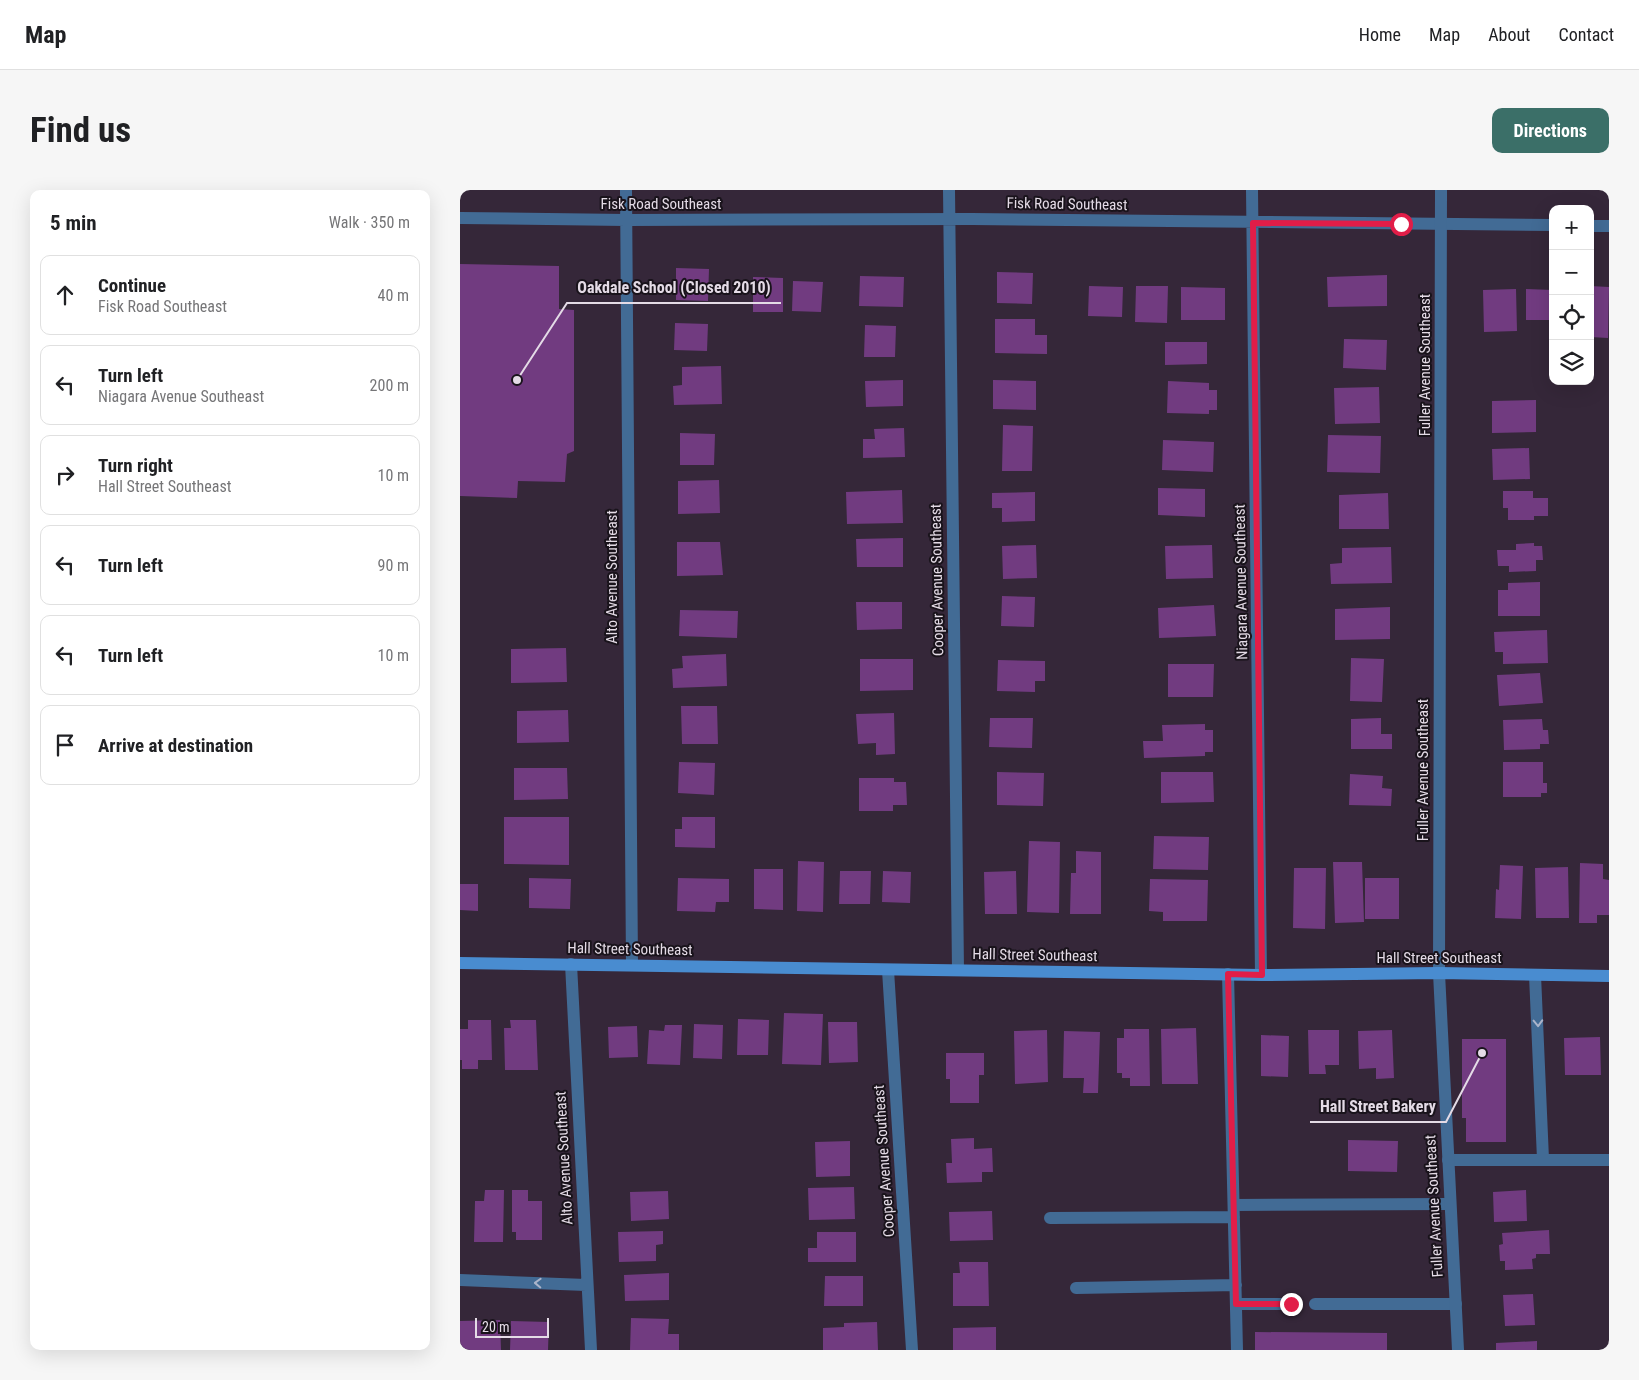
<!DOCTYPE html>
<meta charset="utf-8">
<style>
body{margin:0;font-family:"Roboto Condensed",sans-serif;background:#f6f6f6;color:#202124}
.controls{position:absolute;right:15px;top:15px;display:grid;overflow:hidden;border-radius:10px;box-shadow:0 5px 20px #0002}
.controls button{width:45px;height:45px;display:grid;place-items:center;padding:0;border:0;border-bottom:1px solid #e0e0e0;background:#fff;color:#202124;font:25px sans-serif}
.scale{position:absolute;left:15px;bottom:12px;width:74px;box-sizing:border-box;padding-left:5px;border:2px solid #e4dbe6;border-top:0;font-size:14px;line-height:18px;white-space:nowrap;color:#e4dbe6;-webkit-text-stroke:4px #19131b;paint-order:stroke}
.stop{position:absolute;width:15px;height:15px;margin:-11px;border:4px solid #e11d48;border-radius:50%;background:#fff}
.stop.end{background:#e11d48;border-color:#fff;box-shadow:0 1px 5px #0008}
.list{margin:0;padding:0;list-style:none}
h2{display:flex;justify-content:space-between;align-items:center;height:65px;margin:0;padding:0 20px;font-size:21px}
h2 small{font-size:16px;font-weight:400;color:#757577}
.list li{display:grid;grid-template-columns:32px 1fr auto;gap:15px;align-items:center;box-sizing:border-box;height:80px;margin:0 10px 10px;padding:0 10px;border:1px solid #e0e0e0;border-radius:10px}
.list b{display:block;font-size:19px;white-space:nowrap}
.list p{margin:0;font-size:16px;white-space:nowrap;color:#757577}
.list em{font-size:16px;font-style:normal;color:#757577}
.icon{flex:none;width:28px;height:28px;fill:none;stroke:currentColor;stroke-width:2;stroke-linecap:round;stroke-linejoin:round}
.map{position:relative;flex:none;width:1149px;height:1160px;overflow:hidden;border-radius:10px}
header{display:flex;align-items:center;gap:30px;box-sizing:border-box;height:70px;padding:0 25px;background:#fff;border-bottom:1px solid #e0e0e0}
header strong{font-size:24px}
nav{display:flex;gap:28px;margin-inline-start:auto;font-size:18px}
.intro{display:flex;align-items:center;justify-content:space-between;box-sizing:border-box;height:120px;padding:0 30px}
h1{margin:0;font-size:35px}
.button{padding:12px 22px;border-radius:10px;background:#3b6f68;color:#fff;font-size:18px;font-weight:700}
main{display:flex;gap:30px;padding:0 30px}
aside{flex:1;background:#fff;border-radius:10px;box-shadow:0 5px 20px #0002}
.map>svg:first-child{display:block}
</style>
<header>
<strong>Map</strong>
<nav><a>Home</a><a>Map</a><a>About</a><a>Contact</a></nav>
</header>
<div class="intro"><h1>Find us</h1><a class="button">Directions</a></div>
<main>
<aside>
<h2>5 min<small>Walk · 350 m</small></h2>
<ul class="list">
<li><svg class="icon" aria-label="ahead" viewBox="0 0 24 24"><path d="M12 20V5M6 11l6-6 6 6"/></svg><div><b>Continue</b><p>Fisk Road Southeast</p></div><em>40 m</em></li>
<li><svg class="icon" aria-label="left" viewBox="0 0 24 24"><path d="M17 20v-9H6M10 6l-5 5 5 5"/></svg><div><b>Turn left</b><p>Niagara Avenue Southeast</p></div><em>200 m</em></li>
<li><svg class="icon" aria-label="right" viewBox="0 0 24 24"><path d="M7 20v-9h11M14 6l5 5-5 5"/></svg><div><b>Turn right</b><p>Hall Street Southeast</p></div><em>10 m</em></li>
<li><svg class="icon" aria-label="left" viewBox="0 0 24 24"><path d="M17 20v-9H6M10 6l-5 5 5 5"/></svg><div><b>Turn left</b></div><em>90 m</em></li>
<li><svg class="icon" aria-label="left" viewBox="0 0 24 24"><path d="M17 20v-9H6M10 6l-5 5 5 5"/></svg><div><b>Turn left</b></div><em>10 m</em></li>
<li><svg class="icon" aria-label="arrive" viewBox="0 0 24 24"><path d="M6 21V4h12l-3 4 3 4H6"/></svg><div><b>Arrive at destination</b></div></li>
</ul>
</aside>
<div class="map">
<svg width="1149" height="1160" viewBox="0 0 1149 1160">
<rect width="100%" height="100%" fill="#352739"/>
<path fill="#713b80" d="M0,74L99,76V119L114,120V261L107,264L105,292L58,291L57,308L0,306Z
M216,78L249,79L248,111L216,110Z
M537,82L573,83L572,114L537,113Z
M927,85V116L868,117L867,87Z
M400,86L444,87L443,117L399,116Z
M293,87L323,88V122H293Z
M333,91L363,92L361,122L332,121Z
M629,96L663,97L662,127L628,126Z
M676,96H708L707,133L675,132Z
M1130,96L1149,97L1148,148L1130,147Z
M721,97L765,98V130H721Z
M1056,99L1057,141L1024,142L1023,100Z
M1066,99L1093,100V130H1066Z
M535,129H575V145H587V164L535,163Z
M215,133L248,134L247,161L214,160Z
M405,135L436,136L435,167H404Z
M884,149L927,150L926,180L883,178Z
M705,152H747V174L705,175Z
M261,176L262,214L214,215L213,196L222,195V177Z
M443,190V216L406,217L405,191Z
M533,190L576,191V220L533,219Z
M708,191L749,193V200H757V220H749V224L707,223Z
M919,197L920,233L875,234L874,198Z
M1076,210V242L1032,243V211Z
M543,235L573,236L572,281H542Z
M444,238L445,267L403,268V249H415L414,239Z
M220,243L255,244L254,275H220Z
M868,245L921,246L920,283L867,282Z
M703,250L754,252L753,282L702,280Z
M1069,258L1070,289L1033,290L1032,259Z
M259,290L260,323L218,324V291Z
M698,298L745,299V327L698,325Z
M442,300L443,333L387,334L386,302Z
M1043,301H1073V308H1088V326H1074V330H1048V318H1043Z
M575,302V331L542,332V318H532V303Z
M928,303L929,339H879V305Z
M443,348V377H397L396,349Z
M217,352H260L263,385L217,386Z
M1074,353V356H1082L1083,370H1076V381L1049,382V376H1038L1037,360H1056V354Z
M576,355L577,388L543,389L542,356Z
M752,355L753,388L706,389L705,356Z
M931,357L932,393L871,394L870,374L882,373V358Z
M1080,392V426H1038V400H1048V393Z
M542,406L575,407L574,437L541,436Z
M396,412H442V439L397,440Z
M754,415L756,446L699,448L698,418Z
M930,417V449L875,450V419Z
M220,420L278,421L277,448L219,446Z
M1087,440L1088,473L1043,474V462H1035L1034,442Z
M106,458L107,492L51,493V459Z
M266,464L267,496L213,498L212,479L223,478L222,466Z
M891,468L924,469L922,512L890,511Z
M400,469H453V500L400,501Z
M538,470L585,471V491H575V502L537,501Z
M708,474H754L753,507H708Z
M1080,483L1083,513L1039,516L1037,485Z
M221,516H257L258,554H222Z
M108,520L109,552L57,553V521Z
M434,523L435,564L416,565V553L398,554L396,524Z
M530,528H573L572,558L529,557Z
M921,528V544H932V559H891V529Z
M1082,529L1083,540H1088L1089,554H1080V559L1044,560L1043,530Z
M745,534V540H753V562H745V566L684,568L683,551H703L702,535Z
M219,572L255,573L254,605L218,603Z
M1043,572H1083V593H1087V603H1081V607H1043Z
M54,578H107L108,609L54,610Z
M537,582L584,583L583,616L537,615Z
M701,582H753L754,612L701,613Z
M890,584L923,586L922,598L932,599L931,616L889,615Z
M399,588H434V592H446L447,615H433V621H399Z
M44,627H109V675L44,674Z
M222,627H255V658L215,657V639H222Z
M694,646L749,647L748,680L693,679Z
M569,651L600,652L599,723L567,722Z
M616,661L641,662V724H610L611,683H616Z
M338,671L364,672L363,722L337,721Z
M873,672H902L904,732L875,733Z
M1120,673L1143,674V689L1149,690V725H1137V733H1119Z
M1040,675L1063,676L1061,729L1035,728L1036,699L1039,700Z
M1108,677L1109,728H1076L1075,678Z
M834,678H866L865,739L833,738Z
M294,679H323V720L294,719Z
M380,681H411L410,714H379Z
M423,681L451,682L450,713L422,712Z
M556,681L557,724H525L524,682Z
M69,688L111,689L110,719L69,718Z
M218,688L269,689V712H256L255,722L217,721Z
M905,688H939V729H905Z
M690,689L748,690L747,731H703V722L689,721Z
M0,694H18V721L0,720Z
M324,823L363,824L361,875L322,874Z
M278,829L309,830L308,865H277Z
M8,830H31L32,870H18V879H2V870H0V839H8Z
M50,830H76L78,880H45L44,838H51Z
M368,832H397L398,872L369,873Z
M234,834L263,835L262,869L233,868Z
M205,835H222L220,875L187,874L189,840L204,841Z
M177,836L178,867L149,868L148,837Z
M736,838L738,894H702L701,839Z
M664,839H689L690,896H670V888H662V883H657V848H664Z
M587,840L588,892L555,894L554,841Z
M848,840H879V875H865L866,884H849Z
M932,840L934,888L916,889V878L899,879L898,841Z
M604,841L640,842L638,903H623L624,888H603Z
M801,845L829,846L828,887L801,886Z
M1140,847L1141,885H1105L1104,848Z
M1002,849H1046V952H1006V928H1002Z
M486,863H524V885H519V913H490V889H486Z
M514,948V959L532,958L533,982H522V992L487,993L486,973H492L491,949Z
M888,950L938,951L937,982L888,981Z
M390,951V986L356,987L355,952Z
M394,997L395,1029L349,1030L348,998Z
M25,1000H44L43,1052H14L15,1011H24Z
M52,1000H68V1011H82V1050H56V1042H52Z
M1066,1000L1067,1031L1034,1032L1033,1002Z
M208,1001L209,1029L171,1031L170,1002Z
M532,1021L533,1050L490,1051L489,1022Z
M1089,1040L1090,1064H1076V1068L1072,1069L1073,1079L1045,1080V1071H1040L1039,1055L1043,1054L1042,1043Z
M203,1041V1054L196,1055V1071L159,1072L158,1042Z
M357,1042H396V1072H348V1058H357Z
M499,1072H528L529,1116H493V1083H500Z
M209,1083V1110L165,1111L164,1085Z
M365,1086H403V1116H364Z
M1073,1104L1075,1135L1045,1136L1043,1105Z
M171,1128L209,1129L208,1144H219V1160H170Z
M40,1130L41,1160H0V1131Z
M51,1131L89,1132L88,1160H50Z
M417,1132L418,1160H363V1138L384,1137V1133Z
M536,1137V1160H493V1138Z
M795,1142L927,1143V1160H795Z
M1077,1151V1160H1036V1153Z"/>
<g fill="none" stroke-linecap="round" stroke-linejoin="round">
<path stroke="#426b95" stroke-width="12" d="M768,784L777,1160
M1075,785L1083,969
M988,970H1149
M774,1015L990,1014
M590,1028L774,1027
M616,1098L776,1095
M776,1114H831
M855,1114H996"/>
<path stroke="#426b95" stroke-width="12" d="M166,0L172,775
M489,0L498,780
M792,0L801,785
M0,28L166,30L512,29L1093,35
M1130,36H1149
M111,774L131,1160
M428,780L452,1160
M0,1090L126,1095"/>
<path stroke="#426b95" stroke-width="12" d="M981,0L979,783L998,1160"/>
<path stroke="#498cd0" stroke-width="12" d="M0,773L801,785L979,783L1149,786"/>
</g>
<defs><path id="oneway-chevron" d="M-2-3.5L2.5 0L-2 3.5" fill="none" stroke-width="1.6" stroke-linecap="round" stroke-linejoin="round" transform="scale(1.25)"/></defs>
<g stroke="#abb4ca">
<use href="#oneway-chevron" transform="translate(1078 833) rotate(88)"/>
<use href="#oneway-chevron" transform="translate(78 1093) rotate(-178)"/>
</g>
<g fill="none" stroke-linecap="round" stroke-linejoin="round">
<path stroke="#e11d48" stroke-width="6" d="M831,1114H776L768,784L802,785L793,33L941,34"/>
</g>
<g text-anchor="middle" stroke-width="4" stroke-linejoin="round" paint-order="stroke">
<g font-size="15" fill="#e4dbe6" stroke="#19131b">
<text x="201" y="19">Fisk Road Southeast</text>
<text transform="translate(607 14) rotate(1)" y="5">Fisk Road Southeast</text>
<text transform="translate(965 175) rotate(-90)" y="5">Fuller Avenue Southeast</text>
<text transform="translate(152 387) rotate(-90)" y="5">Alto Avenue Southeast</text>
<text transform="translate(477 390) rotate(-91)" y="5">Cooper Avenue Southeast</text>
<text transform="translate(781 392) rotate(-91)" y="5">Niagara Avenue Southeast</text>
<text transform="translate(963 580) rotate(-90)" y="5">Fuller Avenue Southeast</text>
<text transform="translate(170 759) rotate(1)" y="5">Hall Street Southeast</text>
<text transform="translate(575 765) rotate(1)" y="5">Hall Street Southeast</text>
<text x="979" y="773">Hall Street Southeast</text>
<text transform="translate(104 968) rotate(-93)" y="5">Alto Avenue Southeast</text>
<text transform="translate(424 971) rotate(-94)" y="5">Cooper Avenue Southeast</text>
<text transform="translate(974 1016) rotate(-93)" y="5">Fuller Avenue Southeast</text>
</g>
</g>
<path fill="none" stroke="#e4dbe6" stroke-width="2" d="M57 190L107 113H321M1022 863L986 932H850"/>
<g fill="#e4dbe6" stroke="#19131b" stroke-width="2">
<circle cx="57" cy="190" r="5"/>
<circle cx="1022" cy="863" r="5"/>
</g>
<g font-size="16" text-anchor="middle" font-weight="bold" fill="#e4dbe6" stroke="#19131b" stroke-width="4" stroke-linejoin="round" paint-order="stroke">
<text x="214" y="103">Oakdale School (Closed 2010)</text>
<text x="918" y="922">Hall Street Bakery</text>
</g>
</svg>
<div class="controls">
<button>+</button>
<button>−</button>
<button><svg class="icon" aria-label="locate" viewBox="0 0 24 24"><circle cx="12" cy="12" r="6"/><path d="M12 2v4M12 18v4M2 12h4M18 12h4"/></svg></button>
<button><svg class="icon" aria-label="layers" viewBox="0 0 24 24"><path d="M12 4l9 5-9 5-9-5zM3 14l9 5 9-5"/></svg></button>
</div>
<div class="scale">20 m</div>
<div class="stop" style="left:941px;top:34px"></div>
<div class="stop end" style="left:831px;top:1114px"></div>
</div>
</main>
